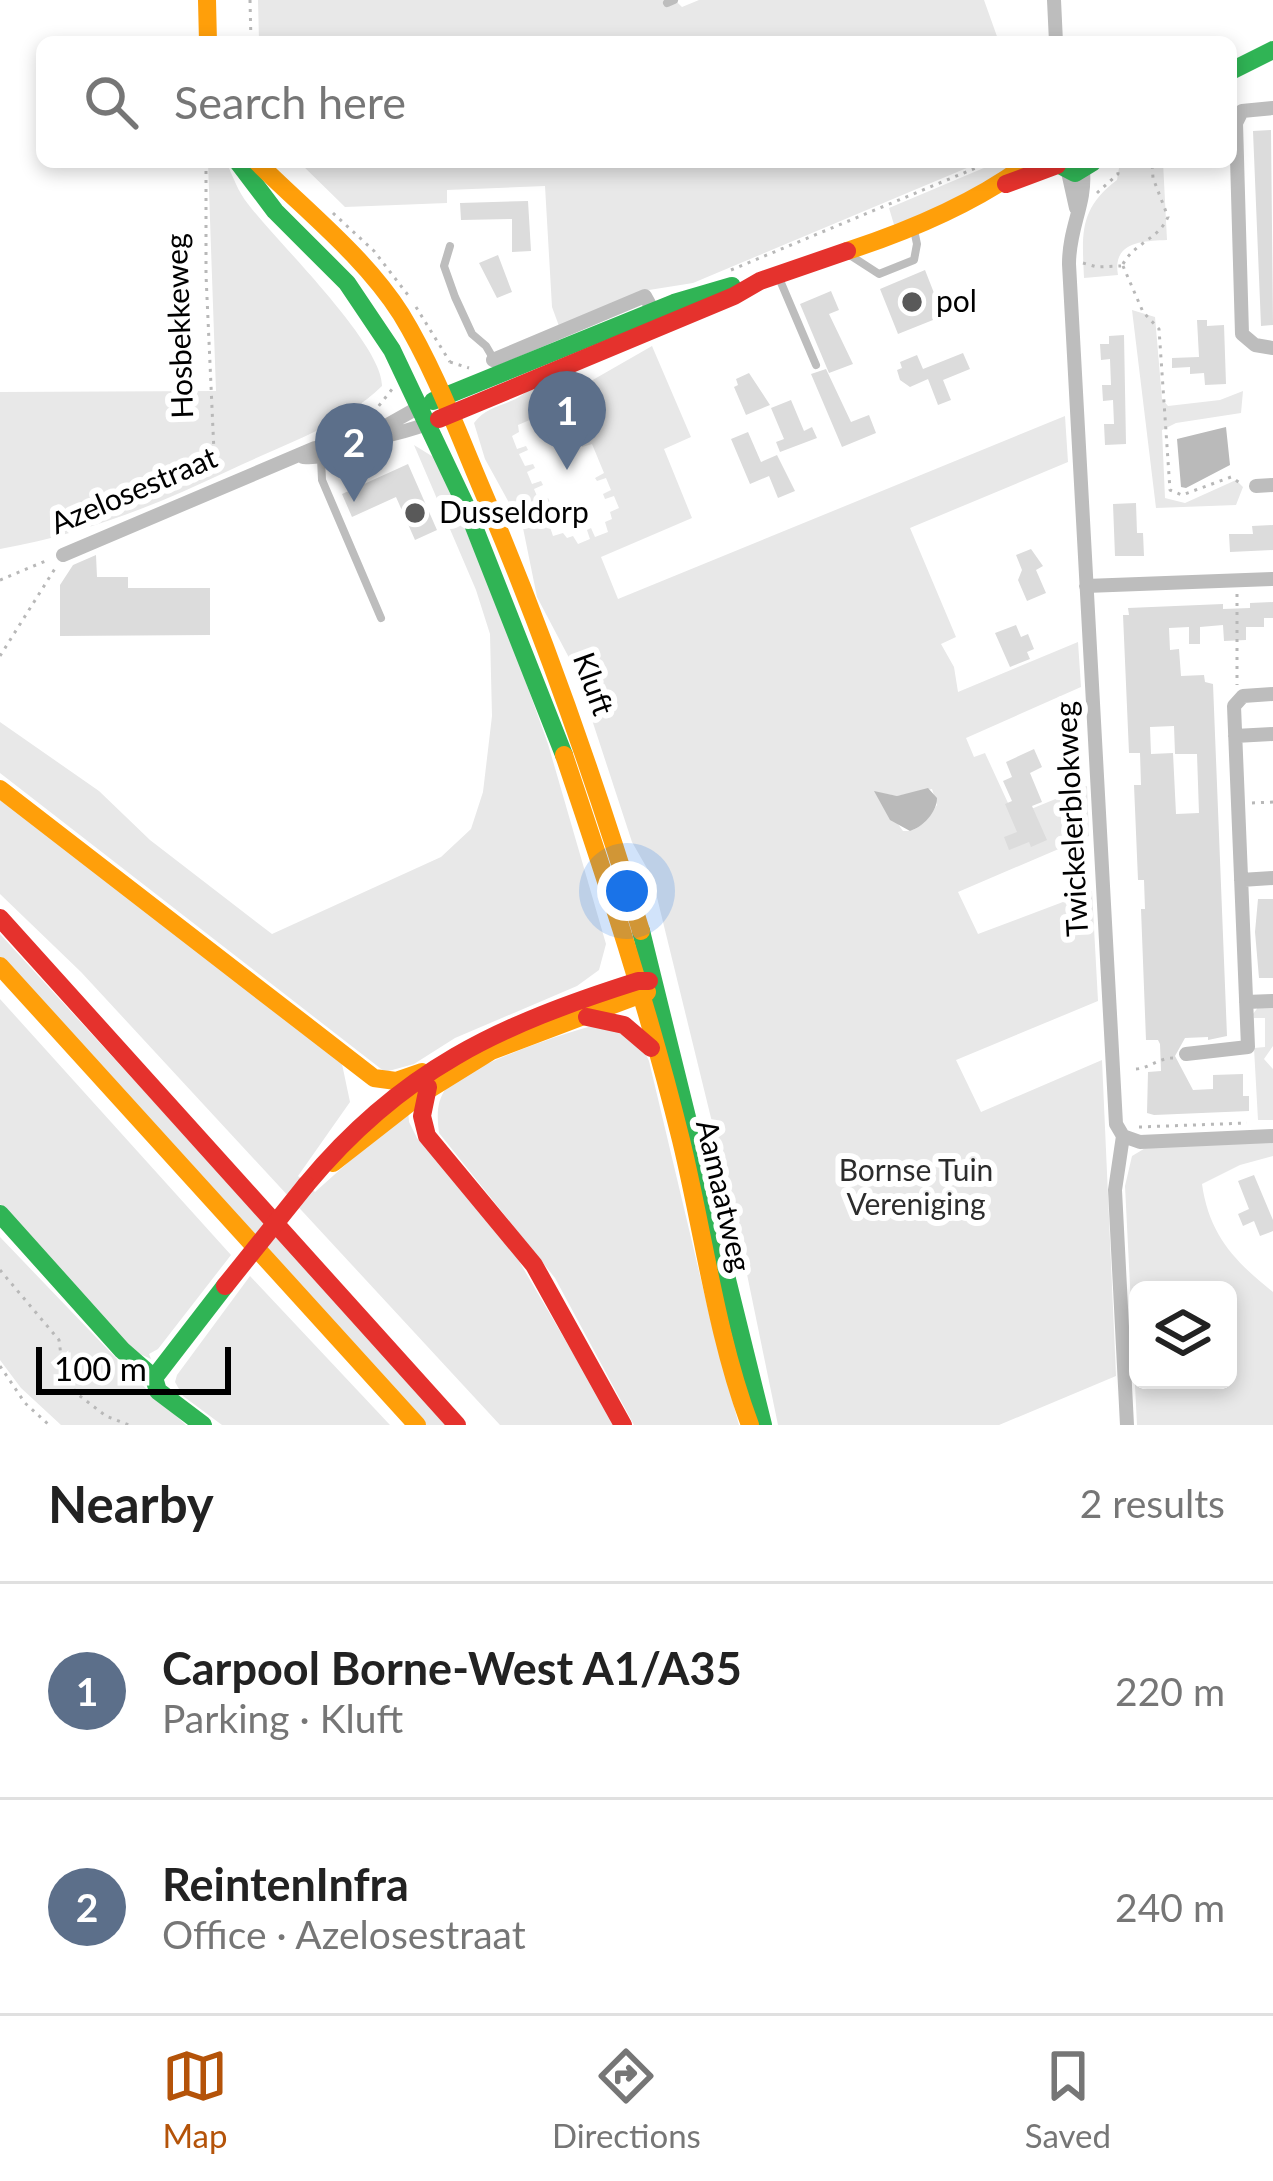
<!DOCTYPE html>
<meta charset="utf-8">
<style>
body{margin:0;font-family:Lato,sans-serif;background:#f2f2f2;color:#222}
.controls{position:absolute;right:36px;bottom:36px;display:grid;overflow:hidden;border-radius:18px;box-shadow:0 6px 18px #0003}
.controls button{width:108px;height:108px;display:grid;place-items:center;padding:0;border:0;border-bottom:3px solid #e0e0e0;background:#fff;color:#222;font:60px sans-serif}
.scale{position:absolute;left:36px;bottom:30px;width:195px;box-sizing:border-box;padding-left:12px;border:6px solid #000;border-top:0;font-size:33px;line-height:42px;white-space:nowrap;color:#000;-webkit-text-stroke:9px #fff;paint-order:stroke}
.you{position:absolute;left:627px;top:891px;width:42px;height:42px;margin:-30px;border:9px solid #fff;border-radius:50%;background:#1a73e8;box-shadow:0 0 0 18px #1a73e833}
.badge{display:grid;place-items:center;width:78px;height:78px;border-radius:50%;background:#b45309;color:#fff;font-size:39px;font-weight:700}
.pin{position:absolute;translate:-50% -99px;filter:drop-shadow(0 3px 6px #0008)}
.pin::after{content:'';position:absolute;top:63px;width:42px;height:36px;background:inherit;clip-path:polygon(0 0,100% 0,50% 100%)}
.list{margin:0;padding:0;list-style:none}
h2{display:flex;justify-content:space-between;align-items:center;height:156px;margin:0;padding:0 48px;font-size:51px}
h2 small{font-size:39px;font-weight:400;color:#767676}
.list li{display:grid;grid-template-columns:78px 1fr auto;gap:36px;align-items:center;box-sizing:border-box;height:216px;padding:0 48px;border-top:3px solid #e0e0e0}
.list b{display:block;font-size:45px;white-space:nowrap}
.list p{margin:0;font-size:39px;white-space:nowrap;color:#767676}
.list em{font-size:39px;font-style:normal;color:#767676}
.icon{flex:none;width:66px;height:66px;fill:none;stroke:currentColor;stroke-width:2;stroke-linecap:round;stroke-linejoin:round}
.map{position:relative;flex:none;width:1273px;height:1425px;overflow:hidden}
.search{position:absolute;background:#fff;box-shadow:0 6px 18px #0003;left:36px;right:36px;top:36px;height:132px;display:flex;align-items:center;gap:30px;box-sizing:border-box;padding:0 42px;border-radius:18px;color:#767676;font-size:45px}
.sheet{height:588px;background:#fff}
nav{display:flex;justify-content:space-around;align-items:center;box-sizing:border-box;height:168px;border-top:3px solid #e0e0e0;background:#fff;font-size:33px;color:#767676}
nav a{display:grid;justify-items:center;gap:6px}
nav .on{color:#b45309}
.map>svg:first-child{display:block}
</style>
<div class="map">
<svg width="1273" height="1425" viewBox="0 0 1273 1425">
<rect width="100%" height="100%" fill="#fff"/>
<path fill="#e8e8e8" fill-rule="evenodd" d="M258,0H675L682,7L699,0H984L999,42H259Z
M208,162H226C233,176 238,192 248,204C277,242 383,344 382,386C338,428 282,445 228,471C152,507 83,534 0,549V392L216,391Z
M299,162H981L693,283L649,290L559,326L552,307L545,186L447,190V203L345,207Z
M998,162H1021L999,177L895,228L889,208Z
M1120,162H1163L1167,240C1142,241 1112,242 1118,275L1084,278C1082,233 1079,209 1117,180Z
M1132,310L1155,317L1162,399L1168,406L1220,400L1243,391L1241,413L1176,423L1162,430L1165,498L1185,503L1236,480L1243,487L1236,505L1156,508Z
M652,346L691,437L664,449L692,518L601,557L618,599L1065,416L1068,462L910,528L956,637L941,644L954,667L958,692L1078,642L1081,687L966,738L974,757L985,753L1014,816L1087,786L1089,836L958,892L978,934L1092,891L1098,1001L956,1060L981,1112L1102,1060L1116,1376L999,1425H778L735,1216L652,877L632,842L576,671L537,597L523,528L485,459L474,423C488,403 515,406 530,388L538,391L544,405L539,416L518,425L519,432L512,436L517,449L526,446L528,450L519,454L525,466L533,464L535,468L527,472L532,484L541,481L543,485L534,489L539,501L548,498L550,502L541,506L546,518L556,516L558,520L549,524L553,536L563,533L567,538L573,536L578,544L590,539L587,530L591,528L595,537L608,532L605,522L612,519L610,512L619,508L614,496L605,499L603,494L611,490L606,478L597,481L595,478L604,473L592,444L582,447L581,443L590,439L570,393ZM932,789L937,805C928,818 921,832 903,831L875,792L897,796Z
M414,445L435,458L504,621L548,744L606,944L599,970L577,986L455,1038L414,1064L385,1072L0,773V722L99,791L150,840L272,934L441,857L471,829L483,792L492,716L490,634L476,590Z
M0,798L342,1064L350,1102L298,1176L315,1192L408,1109L409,1122L417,1138L499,1227L615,1425H500L81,972L0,894Z
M0,934L450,1425H425L0,957Z
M0,999L231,1255L158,1349L149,1354L151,1359L129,1349L0,1204Z
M1273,1005V1046L1264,1059L1273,1069V1120H1258L1254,1048L1265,1047V1018H1254L1253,1014L1259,1006Z
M607,1023L640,1042L649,1061L712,1326L739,1425H634L555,1278L439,1133C437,1117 436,1101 447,1087C464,1068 579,1026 607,1023Z
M1273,1142V1156L1240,1165L1202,1184C1209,1234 1234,1261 1273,1292V1425H1137L1125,1186L1132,1156L1147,1147ZM1138,1290H1228V1380H1138Z
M0,1237L138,1381L186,1425H61L21,1388L0,1360Z
M250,1276L390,1425H222L183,1396L175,1382L177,1375Z"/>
<path fill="#bababa" d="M1226,427L1230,465L1186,488L1181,487L1177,439Z
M928,788L937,798C937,812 923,827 910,831L890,820L874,791L897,796Z"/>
<path fill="#dcdcdc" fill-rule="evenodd" d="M1271,130L1273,325L1261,326L1253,131Z
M528,201L531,251L512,252V219L461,220L460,203Z
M498,255L512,292L497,298L479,263Z
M925,270L943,316L898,334L880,289Z
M831,291L839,310L829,314L853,364L829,373L800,304Z
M1197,320H1207V326L1224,325L1226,384L1205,385L1204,373L1190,374V367L1172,368V358L1199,357Z
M1124,335L1126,444L1105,445L1104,424H1114L1113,400L1103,401L1102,385H1111L1110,359L1101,360L1100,344H1109V336Z
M963,353L970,369L943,380L951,400L938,405L928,379L910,387L900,380L897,370L902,368L900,362L917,355L923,369Z
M826,369L851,422L869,415L876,433L842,447L811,374Z
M749,373L770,405L746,415L734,387L738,385L736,379Z
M791,400L804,431L812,427L817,438L780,452L776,442L784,439L771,408Z
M748,432L761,462L777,455L795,491L778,498L769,476L750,484L731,439Z
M408,464L437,530L415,540L396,497L352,517L342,494Z
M1136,503L1137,533H1143L1144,556H1115L1113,504Z
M1273,525V550L1230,552L1229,534H1253L1252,526Z
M1031,549L1043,566L1036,570L1046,593L1027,601L1018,580L1022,570L1016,555Z
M96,555L97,577H128V588H210V635L60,636V585L73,565Z
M1273,602V618H1264V627H1246V640L1224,641L1223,625L1200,627V644H1189V627L1169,628L1170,650L1179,649L1181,676L1204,675L1205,682L1213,684L1227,1036L1208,1040V1037L1185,1038L1175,1056L1193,1090L1213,1089V1075L1243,1074V1096H1249V1111L1154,1115L1147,1113L1148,1072L1161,1071L1160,1044L1158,1040H1146L1141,909H1145L1144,880H1138L1134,785H1141L1140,753H1129L1123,615H1129L1128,608L1223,604V609L1250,608V603ZM1174,726L1175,754H1197L1199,813L1176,814L1173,753L1151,754L1150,727Z
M1016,625L1021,637L1028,634L1034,649L1027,652L1030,659L1010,667L995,633Z
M1034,749L1042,767L1030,773L1042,802L1032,806L1047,840L1031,847L1029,842L1009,850L1004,837L1017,832L1005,804L1012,801L1003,781L1012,777L1006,762Z
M1258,899H1273V978H1259L1255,932Z
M1254,1175L1273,1220V1231L1260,1236L1254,1221L1243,1226L1238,1214L1249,1209L1238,1181Z"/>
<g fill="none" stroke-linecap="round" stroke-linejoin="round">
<path stroke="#b8b8b8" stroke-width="3" stroke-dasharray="3 6" stroke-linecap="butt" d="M250,0L251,42
M206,162V275L215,474
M1097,193L1118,174V162
M333,213L374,251L411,299
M1083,263L1097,267L1121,266
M1123,264C1135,242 1158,240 1168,217L1153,178L1152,162
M1123,266L1143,312L1159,329L1170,490L1182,495L1231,477L1243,485
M731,270L990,162
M416,307L450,362
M450,362L469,368
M362,427L393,388
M0,580L48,560
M1237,594V685
M0,656L56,567
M1252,803L1273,802
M1136,1069C1150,1068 1158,1058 1173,1058
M1139,1127L1247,1123
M0,1270L59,1340L63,1371L76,1393L106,1416L129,1425
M0,1366L25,1403L49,1425"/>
<path stroke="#bdbdbd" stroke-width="8" d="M667,3L674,0
M450,246L444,266L455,297L472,334L486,346L493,358
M848,254L879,274L914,260L917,244L914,230
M779,278L816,365
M321,458L322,480L381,618"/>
<path stroke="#bdbdbd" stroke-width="14" d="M1054,0L1056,42
M1273,108L1242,111L1236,123L1242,334L1255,345L1273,348
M1083,171C1086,204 1069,227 1069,264L1116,1124L1123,1136L1115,1190L1127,1425
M1068,172L1076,208
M493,360L645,296L656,316
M375,438L382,428L421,406
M303,457C334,459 344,446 371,439C391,435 409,431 429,423
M1256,486L1273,485
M63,555L315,448
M1086,586L1273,579
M1235,736L1273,734
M1241,880L1273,878
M1246,1002L1273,1001
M1186,1054L1248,1047L1234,706L1243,696L1273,694
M1123,1136L1140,1142L1273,1136"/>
<path stroke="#30b455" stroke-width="18" d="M1231,71L1273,50
M238,162L275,211L347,283L392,350L465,504L564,755
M1054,162L1075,173L1093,162
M433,401L674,303L732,286
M641,931L763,1425
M0,1214L122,1350L154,1378L158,1391L203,1425
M154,1378L225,1286"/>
<path stroke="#ff9f0a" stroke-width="18" d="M207,0L208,42
M257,162C305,210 364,256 401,314C434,368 456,428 481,487C543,632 595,780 641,931
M847,251C911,230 976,203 1030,162
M564,755C607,882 649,1010 681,1140C704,1235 716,1334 750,1425
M0,789L374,1078L396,1081L422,1072
M0,966L417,1425
M333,1163L420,1095L491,1051L647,992"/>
<path stroke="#e5322d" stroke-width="18" d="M1006,184L1057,165
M439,419L734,296L760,281L847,251
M0,918L457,1425
M587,1017L624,1025L651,1048
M428,1087L422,1116L427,1136L534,1265L623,1425
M306,1185C401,1070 499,1025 638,981H649"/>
<path stroke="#e5322d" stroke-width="18" d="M225,1286L306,1185"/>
</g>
<g fill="#595959" stroke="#fff" stroke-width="4.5">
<circle cx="912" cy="302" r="12"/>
<circle cx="415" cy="513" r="12"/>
</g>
<g text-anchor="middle" stroke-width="12" stroke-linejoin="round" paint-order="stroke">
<g font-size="30" fill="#000" stroke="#fff" text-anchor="start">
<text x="936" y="312">pol</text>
<text x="439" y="523">Dusseldorp</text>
</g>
<g font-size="30" fill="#000" stroke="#fff">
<text transform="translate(180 326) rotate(-92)" y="10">Hosbekkeweg</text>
<text transform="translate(134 491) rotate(-23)" y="10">Azelosestraat</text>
<text transform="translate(593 684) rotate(70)" y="10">Kluft</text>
<text transform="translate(1072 819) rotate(-93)" y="10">Twickelerblokweg</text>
<text transform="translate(723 1196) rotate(77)" y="10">Aamaatweg</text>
</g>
<g font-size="30" fill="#2d2d2d" stroke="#fff">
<text x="916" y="1181">Bornse Tuin<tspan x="916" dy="34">Vereniging</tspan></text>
</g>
</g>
</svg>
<div class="controls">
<button><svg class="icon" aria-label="layers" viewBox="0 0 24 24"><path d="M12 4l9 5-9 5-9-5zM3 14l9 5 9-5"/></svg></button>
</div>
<div class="scale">100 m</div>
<div class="you"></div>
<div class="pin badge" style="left:567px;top:470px;background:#5c6f8a">1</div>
<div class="pin badge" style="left:354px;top:502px;background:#5c6f8a">2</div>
<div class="search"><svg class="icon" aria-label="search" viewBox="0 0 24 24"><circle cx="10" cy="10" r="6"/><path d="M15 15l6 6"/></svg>Search here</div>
</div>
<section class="sheet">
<h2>Nearby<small>2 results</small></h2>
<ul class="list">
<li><span class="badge" style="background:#5c6f8a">1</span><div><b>Carpool Borne-West A1/A35</b><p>Parking · Kluft</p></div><em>220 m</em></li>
<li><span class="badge" style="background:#5c6f8a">2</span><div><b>ReintenInfra</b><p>Office · Azelosestraat</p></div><em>240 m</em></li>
</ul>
</section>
<nav>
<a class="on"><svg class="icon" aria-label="map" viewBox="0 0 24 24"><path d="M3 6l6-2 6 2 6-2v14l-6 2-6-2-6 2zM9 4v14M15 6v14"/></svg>Map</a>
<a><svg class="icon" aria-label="directions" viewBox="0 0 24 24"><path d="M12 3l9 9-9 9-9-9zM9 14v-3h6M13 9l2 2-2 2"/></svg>Directions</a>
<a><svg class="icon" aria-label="saved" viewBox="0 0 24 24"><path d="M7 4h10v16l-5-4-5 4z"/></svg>Saved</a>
</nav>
